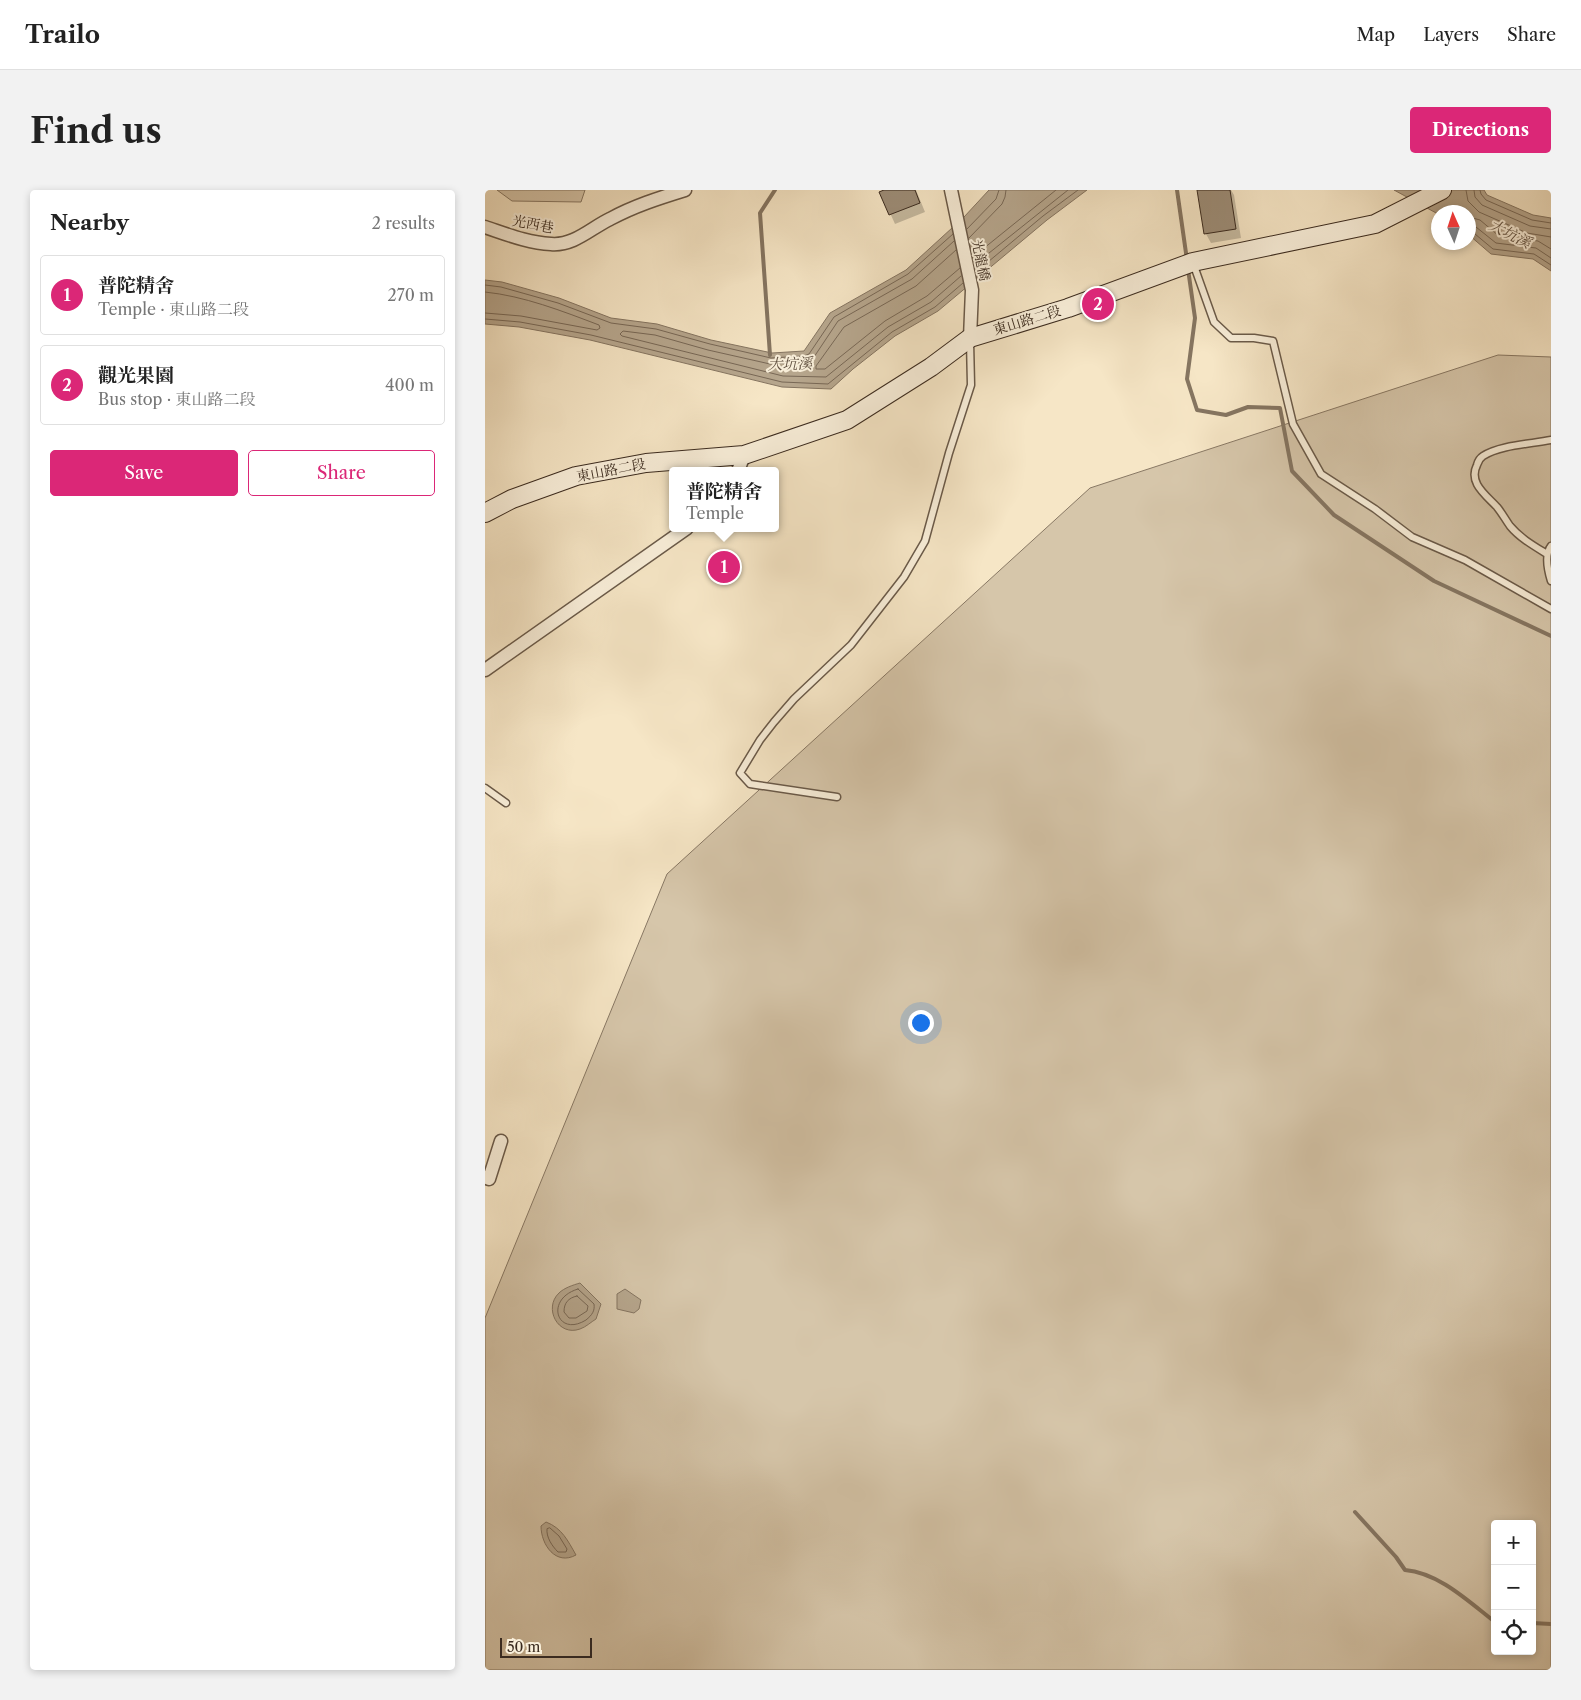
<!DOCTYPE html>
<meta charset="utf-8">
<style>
body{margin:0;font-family:"Libre Caslon Text","Noto Serif TC",serif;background:#f2f2f2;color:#222}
.controls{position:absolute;right:15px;bottom:15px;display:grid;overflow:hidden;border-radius:5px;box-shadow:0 2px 8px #0003}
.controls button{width:45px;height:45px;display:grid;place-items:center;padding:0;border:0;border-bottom:1px solid #e0e0e0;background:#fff;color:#222;font:25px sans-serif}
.compass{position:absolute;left:946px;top:15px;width:45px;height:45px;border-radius:50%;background:#fff;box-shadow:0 2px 8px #0003;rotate:357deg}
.scale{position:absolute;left:15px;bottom:12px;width:92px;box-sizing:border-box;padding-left:5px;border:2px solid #3b2b1f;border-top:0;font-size:14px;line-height:18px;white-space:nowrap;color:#3b2b1f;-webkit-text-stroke:4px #f9efda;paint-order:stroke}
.you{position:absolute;left:435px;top:832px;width:18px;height:18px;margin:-12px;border:4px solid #fff;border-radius:50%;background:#1a73e8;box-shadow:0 0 0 8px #1a73e833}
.badge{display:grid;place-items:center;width:32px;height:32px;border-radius:50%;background:#db2777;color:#fff;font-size:16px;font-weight:700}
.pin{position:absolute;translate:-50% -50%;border:2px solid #fff;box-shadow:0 1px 5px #0006}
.popup{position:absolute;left:184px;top:277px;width:110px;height:65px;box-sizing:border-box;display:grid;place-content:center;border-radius:5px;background:#fff;filter:drop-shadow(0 1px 4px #0005);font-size:16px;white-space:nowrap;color:#767676}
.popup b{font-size:19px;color:#222}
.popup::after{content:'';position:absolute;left:50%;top:100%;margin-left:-10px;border:10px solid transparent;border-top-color:#fff}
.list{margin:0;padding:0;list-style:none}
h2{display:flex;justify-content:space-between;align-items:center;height:65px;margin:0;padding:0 20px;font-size:21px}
h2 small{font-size:16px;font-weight:400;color:#767676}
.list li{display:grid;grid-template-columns:32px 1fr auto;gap:15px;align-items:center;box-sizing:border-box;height:80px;margin:0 10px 10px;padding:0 10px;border:1px solid #e0e0e0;border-radius:5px}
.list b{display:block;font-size:19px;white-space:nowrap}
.list p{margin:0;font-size:16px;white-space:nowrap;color:#767676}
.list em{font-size:16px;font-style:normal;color:#767676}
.actions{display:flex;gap:10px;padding:15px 20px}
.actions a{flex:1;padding:11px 0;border:1px solid #db2777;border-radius:5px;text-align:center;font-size:18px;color:#db2777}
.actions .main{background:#db2777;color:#fff}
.icon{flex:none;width:28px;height:28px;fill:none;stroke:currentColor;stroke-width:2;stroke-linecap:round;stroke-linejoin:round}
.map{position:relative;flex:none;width:1066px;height:1480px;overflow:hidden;border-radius:5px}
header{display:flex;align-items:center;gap:30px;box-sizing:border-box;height:70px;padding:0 25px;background:#fff;border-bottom:1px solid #e0e0e0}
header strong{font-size:24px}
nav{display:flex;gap:28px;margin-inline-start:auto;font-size:18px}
.intro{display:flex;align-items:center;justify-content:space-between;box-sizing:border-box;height:120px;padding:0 30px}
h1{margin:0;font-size:35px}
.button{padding:12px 22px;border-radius:5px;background:#db2777;color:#fff;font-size:18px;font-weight:700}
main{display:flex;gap:30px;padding:0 30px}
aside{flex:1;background:#fff;border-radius:5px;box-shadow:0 2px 8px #0003}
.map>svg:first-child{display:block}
</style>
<header>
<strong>Trailo</strong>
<nav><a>Map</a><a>Layers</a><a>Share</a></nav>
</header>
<div class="intro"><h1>Find us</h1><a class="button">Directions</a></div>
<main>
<aside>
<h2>Nearby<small>2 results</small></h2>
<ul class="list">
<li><span class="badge">1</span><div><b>普陀精舍</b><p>Temple · 東山路二段</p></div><em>270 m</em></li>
<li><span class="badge">2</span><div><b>觀光果園</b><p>Bus stop · 東山路二段</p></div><em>400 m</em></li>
</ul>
<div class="actions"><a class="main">Save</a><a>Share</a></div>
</aside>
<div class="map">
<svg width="1066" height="1480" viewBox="0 0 1066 1480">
<rect width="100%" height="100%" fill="#f6e6c6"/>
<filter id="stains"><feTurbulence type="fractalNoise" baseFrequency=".004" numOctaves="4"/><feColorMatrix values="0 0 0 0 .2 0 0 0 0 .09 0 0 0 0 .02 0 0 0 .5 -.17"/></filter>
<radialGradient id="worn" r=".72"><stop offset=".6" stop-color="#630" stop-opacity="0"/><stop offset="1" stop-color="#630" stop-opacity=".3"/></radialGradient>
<path fill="#d6c6aa" stroke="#887864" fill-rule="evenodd" d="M12,0H100L96,12L27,11Z
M1013,165L1066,167V1480H0V1128L182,684L605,298ZM1010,1334H1047V1461H1010Z"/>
<path fill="#b6a68d" stroke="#857561" d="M504,0H602L562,30L453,121L410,146L368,179L346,199L297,197L105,150L34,137L0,134V90L17,92L74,108L126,128L172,134L226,150L287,163L319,161L345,123L421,80L479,27Z
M909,0H999L1002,5L1048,25L1066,28V81L1048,69L1006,64L984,45V22H954L953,24Z
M95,1093L116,1114L111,1129C106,1132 101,1137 95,1139C73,1147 58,1118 74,1103C79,1098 88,1095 95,1093Z
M140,1099L156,1110L154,1119L149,1123L132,1119V1104Z
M61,1332C77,1338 83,1351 91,1365C71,1376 56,1355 56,1336Z"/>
<path fill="#0003" d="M403,0H431L440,22L410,34L396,3Z
M721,0H746L749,5L756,48L726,53L721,44L714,1Z"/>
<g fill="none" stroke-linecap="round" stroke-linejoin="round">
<path stroke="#786856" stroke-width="1" d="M981,0L983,11L994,22L1042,43L1066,47
M989,0L990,7L997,15L1045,36L1066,39
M995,0L996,4L1001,10L1047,30L1066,33
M984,27L995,30L1014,46L1053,51L1066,59
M984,35L991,37L1011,53L1051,58L1066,68
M482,39L511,9L514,0
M984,41L990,44L1008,59L1049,64L1066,75
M484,48L517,14L520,7L521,0
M469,51L427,89L353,131L329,167L323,172L285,174L223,160L170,145L138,141L135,144L137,146L298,186L341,187L403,137L446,112L476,86
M471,60L431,96L359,137L331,176V179H340L400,131L442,106L475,78
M488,67L571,0
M489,75L583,0
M491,82L558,26L593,0
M0,95L16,97L73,113L126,133L171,139L225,154L286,168L319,166L324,164L349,127L423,84L468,44
M0,102C39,106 77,121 114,135L115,138L112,140L36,126L0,123
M0,129L35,132L106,145L297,192L343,194L407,142L450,117L478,93
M93,1099L109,1114C110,1121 107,1125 101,1130C72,1148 59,1109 93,1099Z
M92,1106L103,1116L102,1121L91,1128H84L79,1122C79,1113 83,1108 92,1106Z
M65,1338L74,1346L82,1359L81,1362H73C67,1356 61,1347 62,1339Z"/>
<path stroke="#857561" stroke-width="4" d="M692,0L702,70
M703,79L710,128L702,189L712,220L741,225L763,217L795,218L807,281L849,325L949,391L1066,446
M285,165L275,23L290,0
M870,1322L911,1367L920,1380C954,1383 983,1411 1010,1432
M1047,1433L1066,1434"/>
</g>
<path fill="#9c8c76" stroke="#3b2b1f" d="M399,0H430L435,13L404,25L394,2Z
M712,0H745L751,39L719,44Z"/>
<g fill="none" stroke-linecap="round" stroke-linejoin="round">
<g stroke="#6a5a49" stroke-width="9">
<path id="lane" d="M708,73L729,132L746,148H769L788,151L808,234L836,284L890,319L927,347L980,370L1066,419
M1066,356C1059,365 1063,381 1066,391
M1062,364C1049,356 1035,348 1025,336C1020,329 1017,323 1012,317C1001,305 983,293 992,275C993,271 995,268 998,266C1015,255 1046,254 1066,250
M0,598L21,613
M352,607L265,594L255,583L275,550L289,532L309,509L366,455L419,387L440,351L464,263L486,195L485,151"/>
</g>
<g stroke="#6a5a49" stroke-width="15">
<path id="street" d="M466,0L487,100L485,148
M0,37C21,44 43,53 66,54C89,56 106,38 125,29C149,16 174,8 200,0
M253,281L259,265
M0,480L202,338
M0,987L4,989L16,951"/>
</g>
<g stroke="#3b2b1f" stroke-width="20">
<path id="secondary" d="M0,323L27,309L91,286L161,273L259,265L362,230L446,177L485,148L583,118L708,72L890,34L957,0"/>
</g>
<use href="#lane" stroke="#f9efda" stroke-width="6"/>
<use href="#street" stroke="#f9efda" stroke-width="12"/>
<use href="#secondary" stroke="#f9efda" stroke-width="18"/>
</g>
<g text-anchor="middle" stroke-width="4" stroke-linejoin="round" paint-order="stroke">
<g font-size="14" fill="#3b2b1f" stroke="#f9efda">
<text transform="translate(48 34) rotate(11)" y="5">光西巷</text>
<text transform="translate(496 70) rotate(78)" y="5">光龍橋</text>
<text transform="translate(542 130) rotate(-17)" y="5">東山路二段</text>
<text transform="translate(126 280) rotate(-11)" y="5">東山路二段</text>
</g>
<g font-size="15" font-style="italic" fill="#605040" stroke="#f9efda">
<text transform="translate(1025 44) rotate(27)" y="5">大坑溪</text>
<text transform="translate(305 174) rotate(-1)" y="5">大坑溪</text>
</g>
</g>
<rect width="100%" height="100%" filter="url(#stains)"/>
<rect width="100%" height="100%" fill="url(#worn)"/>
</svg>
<div class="controls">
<button>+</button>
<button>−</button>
<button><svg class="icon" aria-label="locate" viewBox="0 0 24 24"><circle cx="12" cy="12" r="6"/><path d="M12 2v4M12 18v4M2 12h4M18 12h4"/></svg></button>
</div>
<svg class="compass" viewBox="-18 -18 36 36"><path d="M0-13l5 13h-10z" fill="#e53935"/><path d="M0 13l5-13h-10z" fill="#767676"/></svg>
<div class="scale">50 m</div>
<div class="you"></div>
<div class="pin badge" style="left:239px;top:377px">1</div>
<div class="popup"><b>普陀精舍</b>Temple</div>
<div class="pin badge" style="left:613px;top:114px">2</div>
</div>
</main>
